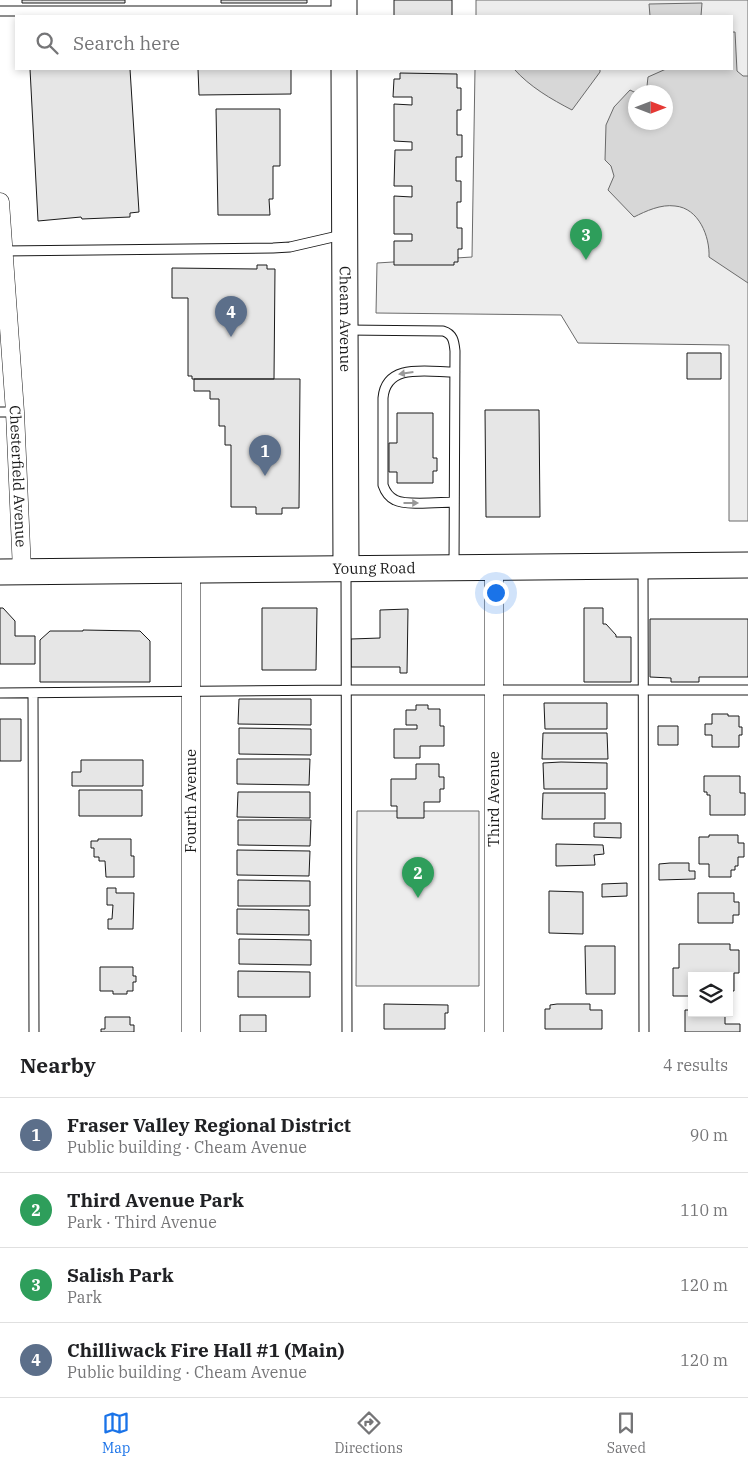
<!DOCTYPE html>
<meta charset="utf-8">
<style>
body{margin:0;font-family:"IBM Plex Serif",serif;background:#f2f2f2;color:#202124}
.controls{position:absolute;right:15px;bottom:15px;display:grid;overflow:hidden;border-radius:0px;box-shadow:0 2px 8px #0003}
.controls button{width:45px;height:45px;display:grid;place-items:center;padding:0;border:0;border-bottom:1px solid #e0e0e0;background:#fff;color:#202124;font:25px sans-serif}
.compass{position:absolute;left:628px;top:85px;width:45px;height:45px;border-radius:50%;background:#fff;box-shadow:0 2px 8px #0003;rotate:90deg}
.you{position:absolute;left:495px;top:592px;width:18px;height:18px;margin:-12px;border:4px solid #fff;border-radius:50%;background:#1a73e8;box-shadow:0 0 0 8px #1a73e833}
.badge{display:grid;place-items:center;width:32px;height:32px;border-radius:50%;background:#1a73e8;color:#fff;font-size:16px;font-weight:700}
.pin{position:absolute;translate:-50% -41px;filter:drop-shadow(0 1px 2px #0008)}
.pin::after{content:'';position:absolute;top:26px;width:18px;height:15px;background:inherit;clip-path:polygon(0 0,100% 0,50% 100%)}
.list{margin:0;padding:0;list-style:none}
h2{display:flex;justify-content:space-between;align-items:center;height:65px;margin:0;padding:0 20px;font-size:21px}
h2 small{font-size:16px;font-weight:400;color:#757577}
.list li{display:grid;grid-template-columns:32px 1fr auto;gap:15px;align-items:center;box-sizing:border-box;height:75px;padding:0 20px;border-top:1px solid #e0e0e0}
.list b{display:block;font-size:19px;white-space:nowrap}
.list p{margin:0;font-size:16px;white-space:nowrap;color:#757577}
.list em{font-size:16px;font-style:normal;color:#757577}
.icon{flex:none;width:28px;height:28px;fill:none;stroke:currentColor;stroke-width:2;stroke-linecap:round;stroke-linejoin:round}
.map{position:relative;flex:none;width:748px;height:1032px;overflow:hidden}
.search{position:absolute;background:#fff;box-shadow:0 2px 8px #0003;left:15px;right:15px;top:15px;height:55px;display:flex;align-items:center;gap:12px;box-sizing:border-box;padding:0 18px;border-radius:0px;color:#757577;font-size:19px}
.sheet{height:365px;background:#fff}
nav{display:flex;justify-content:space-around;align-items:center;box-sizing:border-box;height:70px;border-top:1px solid #e0e0e0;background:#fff;font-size:14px;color:#757577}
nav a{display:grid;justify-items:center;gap:2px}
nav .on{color:#1a73e8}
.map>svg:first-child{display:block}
</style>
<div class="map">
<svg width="748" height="1032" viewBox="0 0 748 1032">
<rect width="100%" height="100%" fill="#fff"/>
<path fill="#ededed" stroke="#6a6a6a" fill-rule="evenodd" d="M476,0H748V521H729V345L578,343L561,315L376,313L377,263L472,257L475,69H732V16H476ZM636,92H666V122H636Z
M357,811H479V986H356Z"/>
<path fill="#d7d7d7" stroke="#6a6a6a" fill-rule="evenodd" d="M702,3L701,16H650L649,4Z
M732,32H735L737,71L743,76H748V283L709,257C710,237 699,208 675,206C661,204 646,211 634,217L608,190L614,176L611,166L605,160L606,125L614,107L630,90L634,92L644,90L647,86L648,77L666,69H732ZM666,92V122H636V92Z
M514,69H600V72L572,110C551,99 530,87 514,69Z"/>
<path fill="#e6e6e6" stroke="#1a1a1a" d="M22,0H125V3H22Z
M221,0H307V3H221Z
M394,0H452V16H394Z
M30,69H130L139,212L130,213V217L82,219L81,217L38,221Z
M198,69H291V94L199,95Z
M400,73L457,74V88H461V110H457V135H462V157H456V181H461V202H457V228H462V249H458V262H454V265H394V241H412V234H394V196L412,197V186H394L395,150H412V142L394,141V104L412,105V97H393L394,79H400Z
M216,109H280V166H273V199H269L270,215H218Z
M257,265H267V269H275L274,379H192V376H188V298H172V268L257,269Z
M687,353H721V379H687Z
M194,379H300L299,508H282V514H256V507H231V445H225V426H219V399H210V391H194Z
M485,410H539L540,517H486Z
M397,413H433V458H437V471H433V483H397V472H389V443H397Z
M0,608H3L15,621V636H35V664H0Z
M262,608H317L316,670H262Z
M584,608H603V624H606L616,635V637H631V682H584Z
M408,609L407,673H400V667H351V639L380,638V610Z
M650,619H748V677H699V682H671V678L650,677Z
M83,630L140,631L150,641V682H40V640L50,631H83Z
M239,699H311V725L238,724Z
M544,703H607V729H545Z
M416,705H428V709H440V726H444V746H420V758H394V729H417V725H406V710H416Z
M712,714H728V716H739V727H742V735H739V747H712V735H705V724H712Z
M0,719H21V761H0Z
M658,726H678V745H658Z
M239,728L311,729V755L239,754Z
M543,733H607L608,759H542Z
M237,759H310L309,785L237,784Z
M81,760H143V786H72V772H81Z
M561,762L607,763V789H544L543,763Z
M416,764H439V777H444V789H440V802H424V818H397V806H391V779H416Z
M704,776H740V793H745V815H710V795H707V792H704Z
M79,790H142V816H79Z
M238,792H310V818L237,817Z
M543,793H605V819H542Z
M238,820H311L310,846L238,845Z
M594,823H621V838L594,837Z
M709,835H738V843H744V857H738V866H735V870H731V877H709V864H699V837H709Z
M98,839H131V856H134V877H106L105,861H99V857H94V848H91V841H98Z
M556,844L603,845L604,854L594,855L595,865L556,866Z
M237,850L310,851L309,876L237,875Z
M670,863H689V871H695V879L659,880V864Z
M238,880L310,881V906H238Z
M627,883V896L602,897V884Z
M107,888H116V893H134L133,929H108V919H112L113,905H107Z
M549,891L583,892V934L549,933Z
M698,893H734V902H739V915H733V923H698Z
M237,909L309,910V935L237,934Z
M239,939L311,940V965L239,964Z
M679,944H730V950H739V973H734V991H729V976H692V996H673V968H679Z
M585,946H615V994H586Z
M100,967H133V976H136V982H133V991H127V994H113V991H100Z
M238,971L310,972V997H238Z
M384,1004L448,1005V1013H445V1029H384Z
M557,1004H590V1010H602V1029H545V1009H550V1005Z
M685,1010H692V1013H725V1024H740V1032H685Z
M240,1015H266V1032H240Z
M105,1017H130V1025H134V1032H101V1029H105Z"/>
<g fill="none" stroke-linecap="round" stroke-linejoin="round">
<g stroke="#1a1a1a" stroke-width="11">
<path id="lane" d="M0,11H342
M3,251L273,248L290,247L342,235
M346,330L443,331C453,334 454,341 455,351L454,567
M0,412H15
M454,502C441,502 406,506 395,500C389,497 385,491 383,485V398C386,362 428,372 455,372
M643,567L644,1032
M346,571L347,1032
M0,693L346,690H748
M33,693L34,1032"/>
</g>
<g stroke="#1a1a1a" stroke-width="19">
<g id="street">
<path id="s1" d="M0,202L15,412L22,571"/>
<path d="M494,567V1032"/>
<path d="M191,570V1032"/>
</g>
</g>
<g stroke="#1a1a1a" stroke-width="27">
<g id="secondary">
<path d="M344,0V16"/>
<path id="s2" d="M344,69L346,568"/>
<path id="s3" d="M0,572L748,565"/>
</g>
</g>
<use href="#lane" stroke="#fff" stroke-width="9"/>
<use href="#street" stroke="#fff" stroke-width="18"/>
<use href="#secondary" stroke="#fff" stroke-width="25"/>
</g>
<defs><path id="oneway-solid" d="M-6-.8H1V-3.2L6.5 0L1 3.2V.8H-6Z" transform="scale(1.25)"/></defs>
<g fill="#989898">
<use href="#oneway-solid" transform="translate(406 373) rotate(172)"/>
<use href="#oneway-solid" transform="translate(411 503)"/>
</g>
<g text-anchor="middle" stroke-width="4" stroke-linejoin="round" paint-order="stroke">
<g font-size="15" fill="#1a1a1a" stroke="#fff">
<text dy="5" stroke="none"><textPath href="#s2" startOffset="250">Cheam Avenue</textPath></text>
<text dy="5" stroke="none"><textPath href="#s1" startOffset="275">Chesterfield Avenue</textPath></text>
<text dy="5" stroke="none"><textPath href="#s3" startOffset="374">Young Road</textPath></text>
<text transform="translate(494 799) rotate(-90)" y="5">Third Avenue</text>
<text transform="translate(191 801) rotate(-90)" y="5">Fourth Avenue</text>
</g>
</g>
</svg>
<div class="controls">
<button><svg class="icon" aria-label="layers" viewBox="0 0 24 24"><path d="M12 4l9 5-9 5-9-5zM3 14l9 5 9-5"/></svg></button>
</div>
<svg class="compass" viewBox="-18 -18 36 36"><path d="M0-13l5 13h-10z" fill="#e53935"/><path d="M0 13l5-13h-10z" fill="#757577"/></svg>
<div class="you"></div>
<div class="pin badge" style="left:265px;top:476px;background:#5c6f8a">1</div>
<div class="pin badge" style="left:418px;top:898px;background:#2e9e5b">2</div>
<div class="pin badge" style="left:586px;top:260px;background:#2e9e5b">3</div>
<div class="pin badge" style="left:231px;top:337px;background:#5c6f8a">4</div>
<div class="search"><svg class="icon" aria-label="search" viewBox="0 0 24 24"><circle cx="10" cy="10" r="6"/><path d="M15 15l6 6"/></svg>Search here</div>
</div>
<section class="sheet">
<h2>Nearby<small>4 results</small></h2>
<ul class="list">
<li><span class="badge" style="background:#5c6f8a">1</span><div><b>Fraser Valley Regional District</b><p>Public building · Cheam Avenue</p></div><em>90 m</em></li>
<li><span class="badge" style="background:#2e9e5b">2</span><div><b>Third Avenue Park</b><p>Park · Third Avenue</p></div><em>110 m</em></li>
<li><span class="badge" style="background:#2e9e5b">3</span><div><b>Salish Park</b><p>Park</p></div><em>120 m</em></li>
<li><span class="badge" style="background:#5c6f8a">4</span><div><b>Chilliwack Fire Hall #1 (Main)</b><p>Public building · Cheam Avenue</p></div><em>120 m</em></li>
</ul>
</section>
<nav>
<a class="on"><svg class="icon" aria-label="map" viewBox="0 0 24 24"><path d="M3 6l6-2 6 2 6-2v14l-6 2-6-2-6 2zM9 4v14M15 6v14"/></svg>Map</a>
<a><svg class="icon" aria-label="directions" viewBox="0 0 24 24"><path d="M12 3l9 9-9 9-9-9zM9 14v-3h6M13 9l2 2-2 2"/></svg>Directions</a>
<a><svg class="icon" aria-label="saved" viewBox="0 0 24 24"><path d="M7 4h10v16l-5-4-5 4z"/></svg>Saved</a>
</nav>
